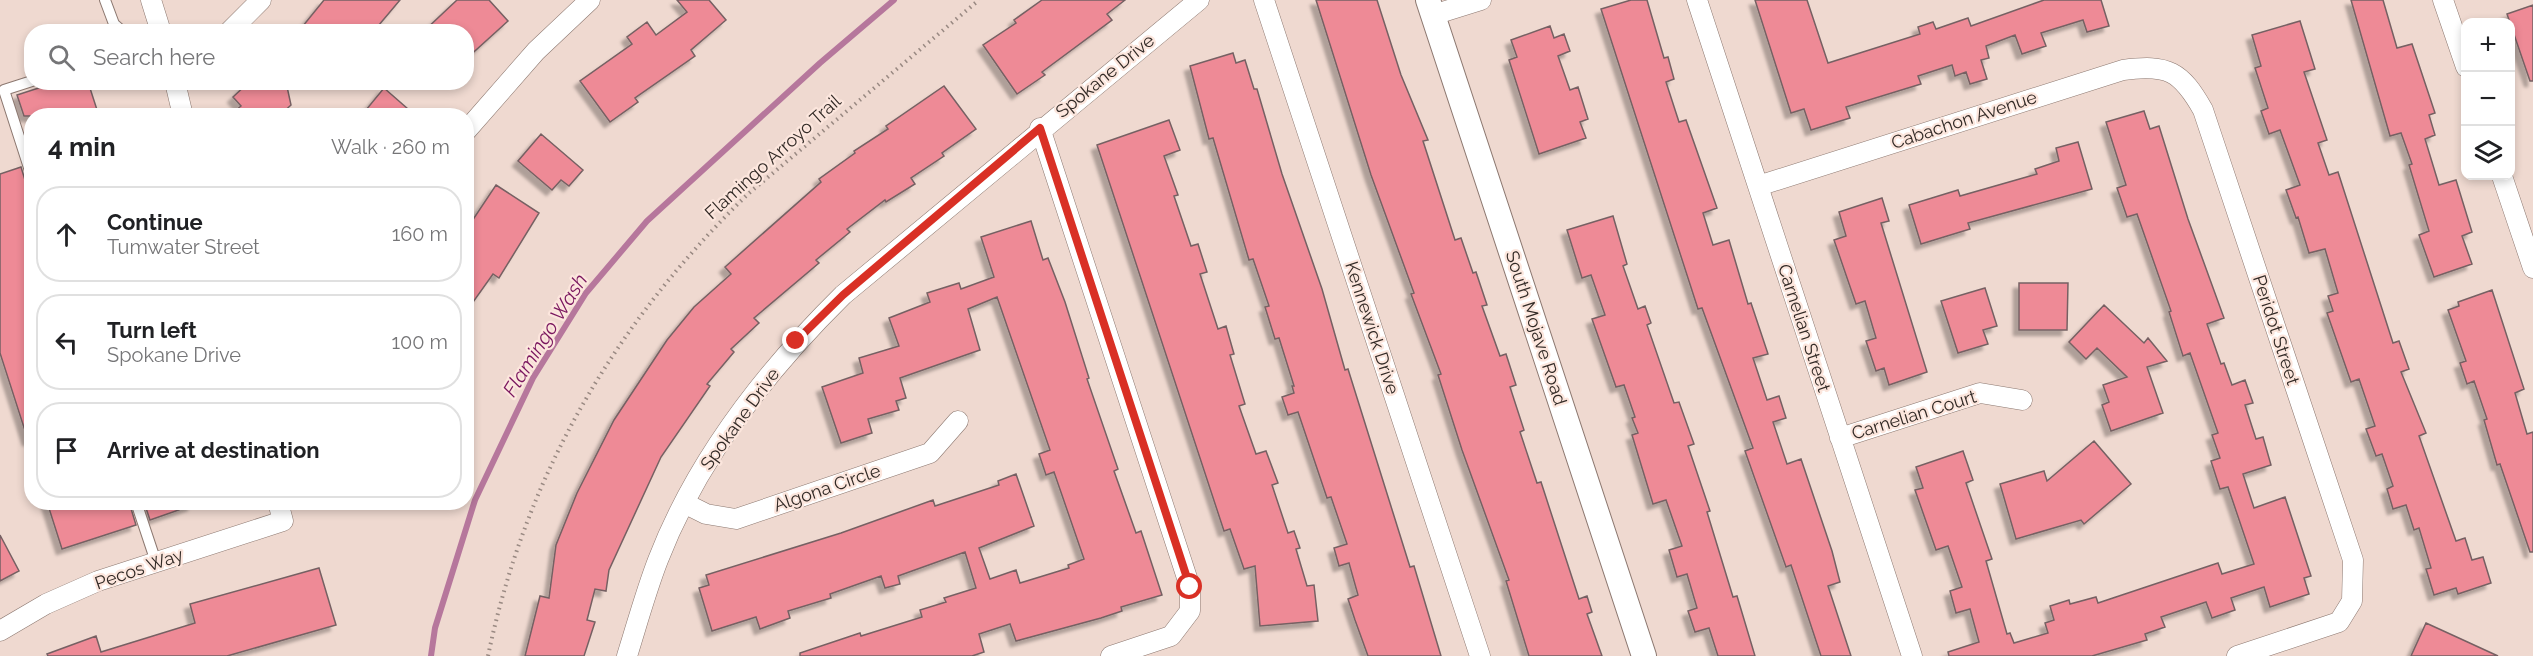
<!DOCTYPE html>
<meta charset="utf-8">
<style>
body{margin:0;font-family:Raleway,sans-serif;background:#f2f2f2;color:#202124}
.controls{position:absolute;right:18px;top:18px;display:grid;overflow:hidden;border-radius:12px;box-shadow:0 3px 9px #0003}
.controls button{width:54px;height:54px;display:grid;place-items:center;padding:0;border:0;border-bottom:2px solid #e0e0e0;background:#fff;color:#202124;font:30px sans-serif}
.stop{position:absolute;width:18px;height:18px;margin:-14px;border:4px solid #d93025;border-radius:50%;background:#fff}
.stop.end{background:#d93025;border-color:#fff;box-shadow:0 2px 6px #0008}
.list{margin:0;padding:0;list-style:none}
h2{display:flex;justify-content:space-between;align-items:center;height:78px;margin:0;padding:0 24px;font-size:26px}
h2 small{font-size:20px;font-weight:400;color:#757577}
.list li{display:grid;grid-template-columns:39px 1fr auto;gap:18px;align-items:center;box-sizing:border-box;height:96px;margin:0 12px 12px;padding:0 12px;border:2px solid #e0e0e0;border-radius:24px}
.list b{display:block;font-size:22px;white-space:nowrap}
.list p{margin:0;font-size:20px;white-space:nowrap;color:#757577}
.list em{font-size:20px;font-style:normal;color:#757577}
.icon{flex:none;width:33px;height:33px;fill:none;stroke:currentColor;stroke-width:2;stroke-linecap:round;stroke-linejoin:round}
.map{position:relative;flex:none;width:2533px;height:656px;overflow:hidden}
.search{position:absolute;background:#fff;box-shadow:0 3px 9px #0003;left:24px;top:24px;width:450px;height:66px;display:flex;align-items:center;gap:15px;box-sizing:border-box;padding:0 21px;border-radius:24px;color:#757577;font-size:22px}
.panel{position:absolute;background:#fff;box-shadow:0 3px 9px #0003;left:24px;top:108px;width:450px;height:402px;border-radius:24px}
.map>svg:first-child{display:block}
</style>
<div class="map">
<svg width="2533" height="656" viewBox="0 0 2533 656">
<defs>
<filter id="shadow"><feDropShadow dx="-5.5" dy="5.5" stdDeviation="1.5" flood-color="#0004"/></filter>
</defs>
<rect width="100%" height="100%" fill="#efd9d0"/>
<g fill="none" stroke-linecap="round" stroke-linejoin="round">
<path stroke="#b6779c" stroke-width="6" d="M431,656L435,628L475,500L533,378L586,293L647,221L820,63L894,0"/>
</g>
<path fill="#ee8a96" stroke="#766163" stroke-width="1.5" filter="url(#shadow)" d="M324,0H400L373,32H298Z
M457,0H489L508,21L466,59V32H423Z
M677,0H709L726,20L691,50L695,56L635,98L638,102L610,122L580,81L632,44L627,37L647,22L656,35L687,12Z
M1042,0H1125L1107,14L1112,20L1042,72L1045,75L1017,94L983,45L1016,23L1014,20Z
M1316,0H1377L1401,75L1428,140L1423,141L1455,240L1461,238L1473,273L1476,272L1487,305L1482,306L1500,356L1506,354L1516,385L1510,387L1524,430L1520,432L1537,483L1541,482L1579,599L1587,596L1592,612L1587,614L1602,656H1529L1506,581L1509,580L1462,450L1438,375L1441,374L1411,294L1414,293L1371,175Z
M1631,0H1647L1664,58L1668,57L1674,79L1666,82L1679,122L1686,120L1717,208L1703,213L1713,245L1729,240L1748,304L1751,303L1768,354L1753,358L1767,400L1779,396L1786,418L1773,422L1787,464L1801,459L1832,551L1840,582L1828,586L1851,656H1821L1791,565L1786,567L1745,451L1753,448L1702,308L1698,309L1601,9Z
M1755,0H1807L1828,63L1920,34L1918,27L1933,22L1936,29L1968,18L1971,26L2044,0H2101L2109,26L2087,32L2083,20L2041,33L2046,46L2022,54L2015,35L1986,46L1989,58L1981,60L1987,79L1970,84L1966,72L1955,76L1952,65L1918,76L1921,84L1846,107L1850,118L1811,130L1804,109L1791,113Z
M2351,0H2383L2397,48L2412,44L2435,113L2429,115L2435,135L2425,139L2439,185L2456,180L2472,232L2462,236L2472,264L2434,277L2419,235L2429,231L2409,165L2412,164L2401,133L2390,136Z
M2533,5V81H2530L2507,14Z
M2300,21L2315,69L2304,72L2327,140L2318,143L2329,175L2338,172L2393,343L2399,341L2409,369L2401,372L2426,433L2419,436L2456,541L2465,538L2472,560L2483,557L2491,583L2458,594L2456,588L2434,595L2426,569L2431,568L2419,528L2414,530L2406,505L2393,509L2387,489L2393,486L2382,454L2376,456L2366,429L2375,426L2359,379L2351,382L2327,313L2333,311L2328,296L2338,293L2325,249L2309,253L2298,217L2296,218L2286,190L2300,185L2280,130L2269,134L2261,111L2268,108L2255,68L2261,66L2252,35Z
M1550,26L1554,38L1564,34L1570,51L1558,56L1570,90L1578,87L1588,119L1580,122L1586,138L1539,154L1509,60L1517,57L1511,40Z
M1233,53L1236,63L1245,60L1254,89H1257L1282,174L1322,289L1345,370L1348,369L1410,567L1414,566L1441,656H1368L1355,620L1348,599L1358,595L1349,563L1339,566L1334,548L1347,544L1331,497L1327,498L1298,412L1288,415L1282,397L1294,393L1292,386H1294L1279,338L1275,339L1265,307L1269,306L1253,259L1249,260L1213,138L1209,139L1190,66Z
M57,82H88L99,116H24L17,95Z
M249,82H286L291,105L279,116H229L241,106L233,97Z
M944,86L976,129L942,153L944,156L911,178L915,184L886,202L885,200L847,229L850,232L816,260L819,263L754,318L759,323L731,349L734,352L707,384L710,386L661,457L609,570L606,591L595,589L587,620L595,622L584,656H525L540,596L549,598L556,545L577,493L614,420L667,340L694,307L731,274L725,267L821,182L819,179L855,153L854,151L888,129L886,126Z
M384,88L416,116H361Z
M2144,111L2150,129L2159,126L2188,219L2224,318L2207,324L2221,364L2224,363L2232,385L2245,380L2253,403L2245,405L2256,439L2263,437L2271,465L2243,474L2254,508L2285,497L2311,576L2304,578L2309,594L2270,607L2264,587L2231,598L2235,610L2212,618L2206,602L2161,617L2165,627L2145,634L2147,640L2092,656H1949L1948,652L1979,642L1970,609L1956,613L1950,591L1962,587L1948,546L1936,550L1915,490L1923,488L1916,467L1963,451L1973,480L1966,483L1992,559L1986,561L2007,634L2010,633L2014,643L2048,633L2045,623L2054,620L2050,606L2069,600L2070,604L2096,597L2098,603L2218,563L2222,574L2254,564L2228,487L2220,489L2211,461L2220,458L2212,435L2218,433L2190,353L2183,356L2169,312L2171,311L2137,214L2127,217L2117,188L2126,185L2106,122Z
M1169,120L1180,150L1164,156L1178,195L1174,196L1191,246L1198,244L1207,272L1200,274L1218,329L1226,326L1234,354L1230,355L1245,404L1239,406L1256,454L1266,451L1278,483L1272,485L1288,533L1294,531L1300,548L1296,549L1307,586L1314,585L1318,621L1260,626L1255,566L1244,569L1230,529L1224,531L1097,145Z
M541,134L583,170L569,186L561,180L552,190L518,161Z
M2078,142L2092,189L1968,223L1970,229L1921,244L1909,205L1958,190L1960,196L2037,174L2035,169L2059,161L2056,148Z
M21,167L25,180L32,184V201L25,202L32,222V440H28L0,353V174Z
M496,185L539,213L499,278L493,274L466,312V230Z
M1882,198L1889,221L1881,223L1927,372L1889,385L1884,368L1876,371L1866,341L1876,338L1865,301L1856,304L1834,240L1846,236L1839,212Z
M1613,216L1627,264L1623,266L1638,309L1645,306L1651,323L1647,325L1674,403L1679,402L1694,444L1688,446L1710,511L1707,512L1733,597L1737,596L1755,656H1718L1709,628L1695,632L1688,611L1697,608L1687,574L1677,577L1669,550L1682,546L1666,500L1653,504L1632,435L1638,433L1632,418L1635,417L1624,385L1616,387L1592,319L1605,315L1591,275L1582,278L1567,230Z
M1031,221L1043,260L1048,258L1065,302L1089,378L1087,379L1118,469L1114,471L1136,533L1141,531L1162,595L1121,607L1122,611L1101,618L1016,641L1010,624L979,634L984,652L972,656H800V653L860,633L861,636L922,617L920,610L946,602L944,598L976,588L965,552L898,576L900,584L885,588L881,576L830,594L831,598L788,611L790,618L760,629L756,617L712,631L699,588L709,585L706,575L841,533L933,500L935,506L999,485L998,481L1016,474L1034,526L979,548L990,579L1016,570L1020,583L1069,568L1068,565L1084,559L1054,472L1046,475L1039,454L1050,450L997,297L968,309L980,350L900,378L906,398L896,401L899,410L868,419L872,433L841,443L822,387L863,373L859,358L899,346L889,318L930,302L927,293L959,283L961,289L994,277L981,237Z
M2019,283H2068L2067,330H2019Z
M1985,288L1997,326L1983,330L1988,344L1958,353L1941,301Z
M2492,290L2524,389L2515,393L2527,434L2533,432V552H2530L2500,464L2497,465L2484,420L2487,419L2474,381L2467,384L2460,363L2466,361L2448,310L2459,306L2458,302Z
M2104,305L2144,343L2148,338L2167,361L2147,367L2163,413L2111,431L2102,405L2109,402L2103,385L2127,377L2097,348L2086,359L2069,342Z
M2094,441L2131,484L2084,524L2081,520L2016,539L2000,484L2044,471L2047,481Z
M47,502H129L136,525L62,549Z
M144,502H193V505L150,520Z
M0,535L19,571L0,581Z
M319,568L336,625L227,656H48L47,654L96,636L101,652L195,623L190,604Z
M2426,623L2461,639L2498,656H2411Z"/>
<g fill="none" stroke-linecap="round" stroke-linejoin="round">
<g stroke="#8c7870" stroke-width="12">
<path id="service" d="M105,0L114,24L123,32
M32,81L4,90L32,177
M136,502L156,562"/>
</g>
<g stroke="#8c7870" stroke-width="21">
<path id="minor" d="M151,0L161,32
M1264,0L1480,656
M1697,0L1912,656
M2443,0L2466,67
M1433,15L1481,0
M229,32L261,0
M175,82L183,116
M1040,128L1190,587V611L1171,636L1111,656
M466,131L536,51L590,0
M2502,176L2533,268
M1758,186L2123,70C2168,64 2181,71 2203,110L2353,560L2352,601L2339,622L2237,656
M1840,438L1980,393L2022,400
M684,503L706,514L736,519L930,453L958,421
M0,631L46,604L98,581L283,521L278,502
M627,656C637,624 646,591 658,560C697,459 767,370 843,295L1199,0"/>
</g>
<g stroke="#8c7870" stroke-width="26">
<path id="tertiary" d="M1428,0L1644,656"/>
</g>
<path stroke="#998982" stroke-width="4" stroke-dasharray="1.5 4.5" stroke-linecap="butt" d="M488,656C526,474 615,323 748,194L979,0"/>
<use href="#service" stroke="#fff" stroke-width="10"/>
<use href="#minor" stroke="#fff" stroke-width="20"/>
<use href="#tertiary" stroke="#fff" stroke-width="24"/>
</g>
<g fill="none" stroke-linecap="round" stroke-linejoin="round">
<path stroke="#d93025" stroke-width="8" d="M796,341L843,295L1040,128L1190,587"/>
</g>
<g text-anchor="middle" stroke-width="4.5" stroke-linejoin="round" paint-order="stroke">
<g font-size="18" fill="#322a26" stroke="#fce6dd">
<text transform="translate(1105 76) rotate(-39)" y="6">Spokane Drive</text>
<text transform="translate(1964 120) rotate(-18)" y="6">Cabachon Avenue</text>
<text transform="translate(773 157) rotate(-42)" y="6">Flamingo Arroyo Trail</text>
<text transform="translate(1372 328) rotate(72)" y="6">Kennewick Drive</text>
<text transform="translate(1536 328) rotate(72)" y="6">South Mojave Road</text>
<text transform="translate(1804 328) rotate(72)" y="6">Carnelian Street</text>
<text transform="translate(2276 330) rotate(72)" y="6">Peridot Street</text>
<text transform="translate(1914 415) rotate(-17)" y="6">Carnelian Court</text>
<text transform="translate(740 419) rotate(-54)" y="6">Spokane Drive</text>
<text transform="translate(827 488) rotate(-19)" y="6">Algona Circle</text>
<text transform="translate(139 569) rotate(-19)" y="6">Pecos Way</text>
</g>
<g font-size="20" font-style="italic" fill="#79155e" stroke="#fce6dd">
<text transform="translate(545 335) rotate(-58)" y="7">Flamingo Wash</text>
</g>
</g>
</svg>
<div class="controls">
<button>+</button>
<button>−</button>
<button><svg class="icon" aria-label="layers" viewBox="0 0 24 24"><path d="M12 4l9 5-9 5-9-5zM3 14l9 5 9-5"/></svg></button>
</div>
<div class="stop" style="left:1190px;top:587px"></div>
<div class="stop end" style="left:796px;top:341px"></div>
<div class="search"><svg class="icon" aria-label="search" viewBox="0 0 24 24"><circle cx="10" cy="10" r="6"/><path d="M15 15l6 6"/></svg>Search here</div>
<section class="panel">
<h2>4 min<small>Walk · 260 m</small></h2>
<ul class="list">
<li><svg class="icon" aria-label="ahead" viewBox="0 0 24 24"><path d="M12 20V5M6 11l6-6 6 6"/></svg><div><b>Continue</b><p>Tumwater Street</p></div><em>160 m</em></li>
<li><svg class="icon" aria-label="left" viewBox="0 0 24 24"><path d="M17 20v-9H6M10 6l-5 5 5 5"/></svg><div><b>Turn left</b><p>Spokane Drive</p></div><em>100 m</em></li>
<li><svg class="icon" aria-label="arrive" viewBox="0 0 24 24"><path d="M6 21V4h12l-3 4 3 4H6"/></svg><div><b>Arrive at destination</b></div></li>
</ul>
</section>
</div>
